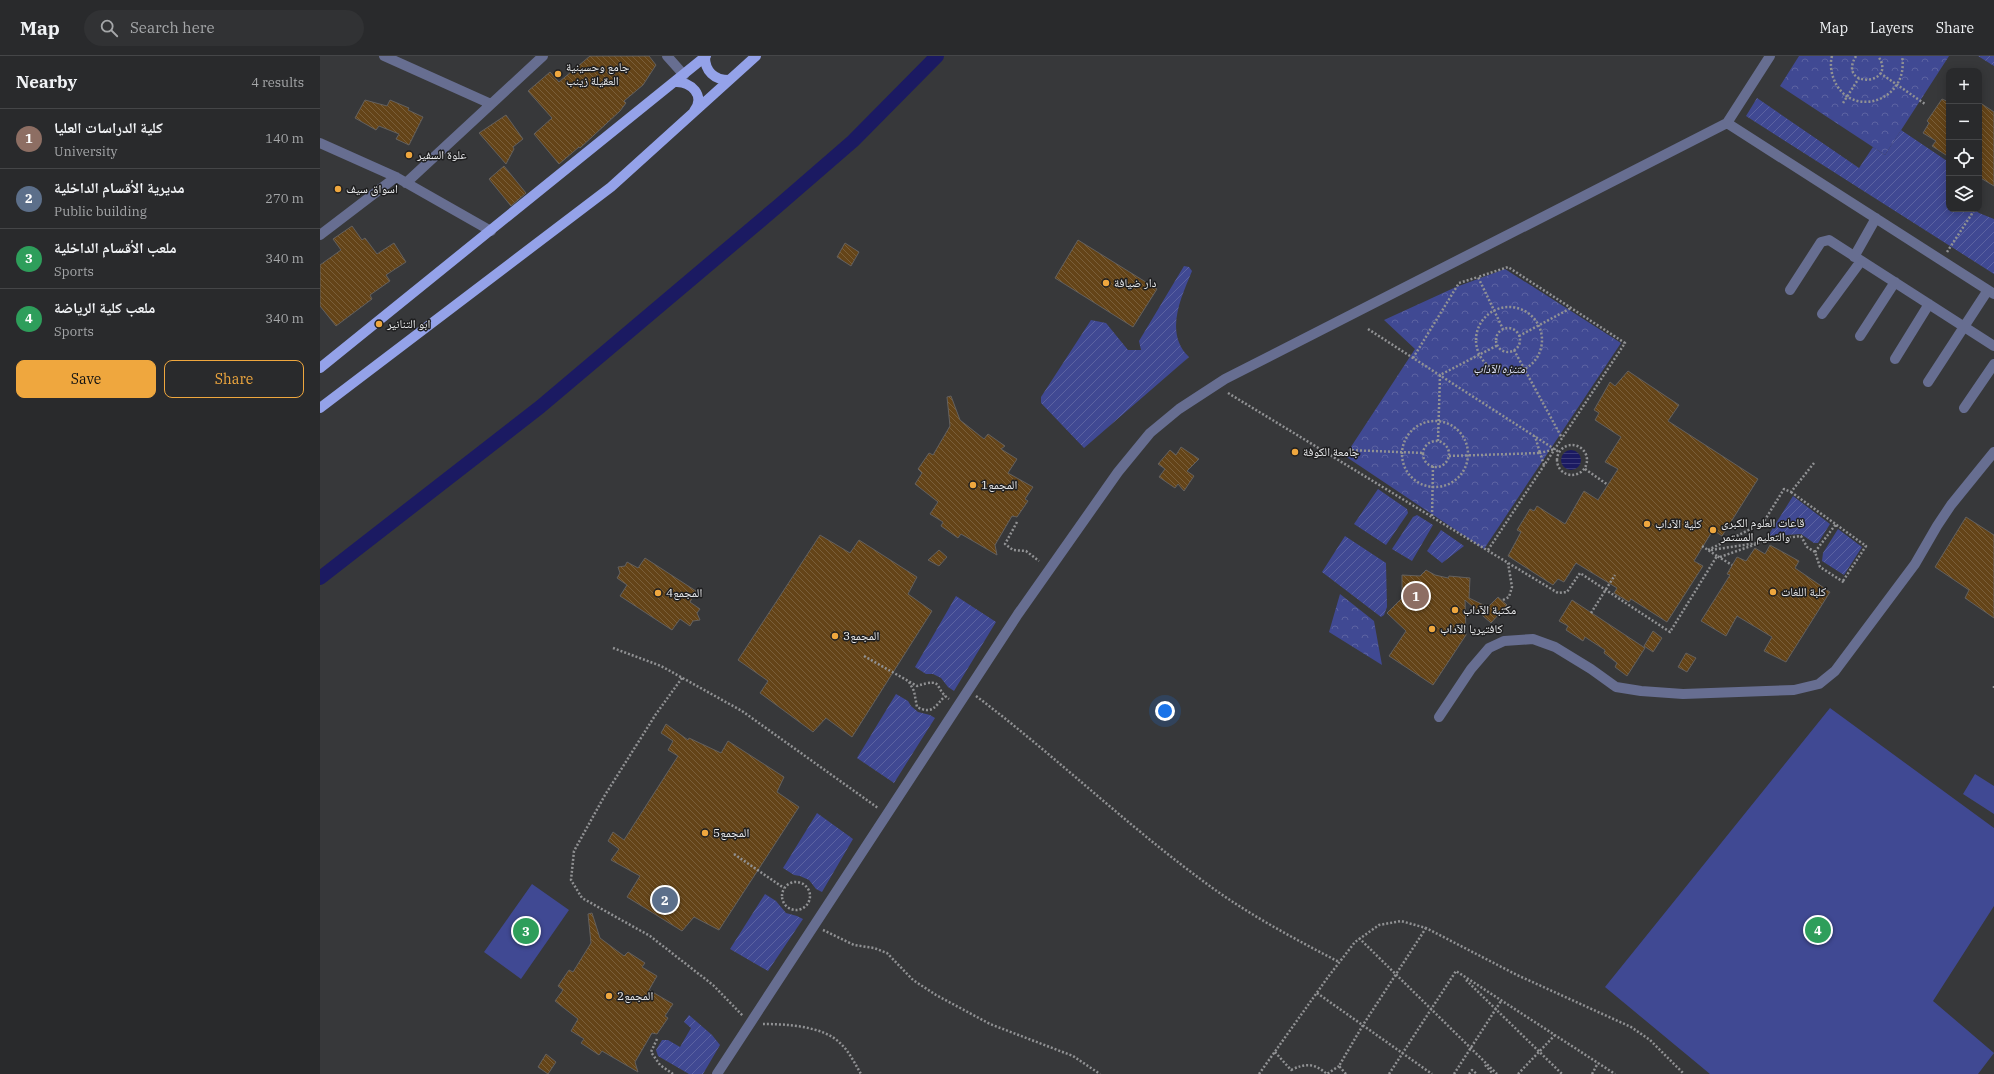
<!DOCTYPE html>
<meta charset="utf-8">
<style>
body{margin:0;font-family:"IBM Plex Serif","Noto Naskh Arabic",serif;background:#313234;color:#f1f3f6}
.controls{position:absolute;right:12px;top:12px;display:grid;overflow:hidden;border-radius:8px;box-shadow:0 2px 10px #0003}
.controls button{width:36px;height:36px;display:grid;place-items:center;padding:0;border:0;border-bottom:1px solid #454648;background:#292a2c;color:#f1f3f6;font:20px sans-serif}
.you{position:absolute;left:845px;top:655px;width:14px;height:14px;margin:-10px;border:3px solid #fff;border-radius:50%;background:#1a73e8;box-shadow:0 0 0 6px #1a73e833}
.badge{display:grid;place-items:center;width:26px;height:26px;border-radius:50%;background:#efa73e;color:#fff;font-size:13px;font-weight:700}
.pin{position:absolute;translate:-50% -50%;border:2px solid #fff;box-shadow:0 1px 4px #0006}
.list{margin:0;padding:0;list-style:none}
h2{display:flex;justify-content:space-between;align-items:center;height:52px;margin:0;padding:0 16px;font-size:17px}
h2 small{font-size:13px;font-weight:400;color:#a5a7a9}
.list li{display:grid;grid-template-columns:26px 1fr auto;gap:12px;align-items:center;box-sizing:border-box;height:60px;padding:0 16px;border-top:1px solid #454648}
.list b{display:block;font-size:15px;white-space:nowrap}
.list p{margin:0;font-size:13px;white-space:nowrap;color:#a5a7a9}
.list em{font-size:13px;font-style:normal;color:#a5a7a9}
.actions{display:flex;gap:8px;padding:12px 16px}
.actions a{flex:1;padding:9px 0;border:1px solid #efa73e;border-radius:8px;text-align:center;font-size:14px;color:#efa73e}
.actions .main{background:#efa73e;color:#111}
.icon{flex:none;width:22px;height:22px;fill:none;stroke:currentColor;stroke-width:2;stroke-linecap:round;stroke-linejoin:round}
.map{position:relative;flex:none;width:1674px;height:1018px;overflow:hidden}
header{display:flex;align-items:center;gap:24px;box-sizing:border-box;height:56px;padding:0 20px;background:#292a2c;border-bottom:1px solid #454648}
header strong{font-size:19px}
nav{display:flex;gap:22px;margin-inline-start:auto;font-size:14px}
.search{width:280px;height:36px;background:#313234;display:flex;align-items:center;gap:10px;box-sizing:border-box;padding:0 14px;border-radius:22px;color:#a5a7a9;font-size:15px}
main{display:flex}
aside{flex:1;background:#292a2c}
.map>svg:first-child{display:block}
</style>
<header>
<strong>Map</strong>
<div class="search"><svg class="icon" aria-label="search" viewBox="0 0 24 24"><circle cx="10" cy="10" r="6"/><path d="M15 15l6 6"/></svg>Search here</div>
<nav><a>Map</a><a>Layers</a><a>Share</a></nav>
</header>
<main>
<aside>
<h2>Nearby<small>4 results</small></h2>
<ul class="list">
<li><span class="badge" style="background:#8d6e63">1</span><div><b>كلية الدراسات العليا</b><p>University</p></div><em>140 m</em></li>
<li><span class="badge" style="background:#5c6f8a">2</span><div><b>مديرية الأقسام الداخلية</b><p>Public building</p></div><em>270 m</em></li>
<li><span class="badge" style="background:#2e9e5b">3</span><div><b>ملعب الأقسام الداخلية</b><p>Sports</p></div><em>340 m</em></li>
<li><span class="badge" style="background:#2e9e5b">4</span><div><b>ملعب كلية الرياضة</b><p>Sports</p></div><em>340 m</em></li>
</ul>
<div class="actions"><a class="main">Save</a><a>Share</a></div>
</aside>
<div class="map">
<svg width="1674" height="1018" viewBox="0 0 1674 1018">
<defs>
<pattern id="forest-crowns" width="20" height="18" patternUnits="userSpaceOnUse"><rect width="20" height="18" fill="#404993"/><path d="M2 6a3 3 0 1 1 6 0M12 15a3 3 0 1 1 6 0" fill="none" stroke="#5c63a2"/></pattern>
<pattern id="garden-furrows" width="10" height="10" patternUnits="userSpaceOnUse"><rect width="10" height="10" fill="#404993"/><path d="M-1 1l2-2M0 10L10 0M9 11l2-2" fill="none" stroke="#5c63a2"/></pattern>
<pattern id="water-rules" width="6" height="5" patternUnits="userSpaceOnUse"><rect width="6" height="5" fill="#1b1a62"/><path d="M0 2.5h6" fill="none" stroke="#3c3b79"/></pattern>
<pattern id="building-back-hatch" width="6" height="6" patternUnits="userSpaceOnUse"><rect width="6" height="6" fill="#644418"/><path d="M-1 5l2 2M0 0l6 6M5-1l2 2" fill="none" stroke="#7a5f3a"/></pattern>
</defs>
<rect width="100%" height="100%" fill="#37383a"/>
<path fill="url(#forest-crowns)" d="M1479,0H1629L1565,99L1460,30Z
M1185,213L1301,287L1164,493L1025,400L1095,293L1064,264L1136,231Z
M1020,538L1054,565L1062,609L1009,576Z"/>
<path fill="url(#garden-furrows)" d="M1658,0H1674V10Z
M1437,42L1539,112L1553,91L1565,99L1581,74L1627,105L1629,109V153H1654L1659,157L1674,163V218L1426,60Z
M864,210L869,211L872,215C861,242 844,277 869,301L764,392L721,347V341L771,264L786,267L808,294H821L819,285Z
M1058,433L1087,453L1088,457L1066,489L1034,468Z
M1473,440L1510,468L1498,487H1494L1481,478L1448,480Z
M1097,459L1113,469L1092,505L1072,493L1093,461Z
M1518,473L1542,491L1524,519L1502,505L1503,497Z
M1121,474L1144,490L1122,507L1107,495Z
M1025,480L1066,507L1067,551L1064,559L1061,561L1002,516Z
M636,540L676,566L634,635L628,631L621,622L613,618H606L595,611Z
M576,638L588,645L591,650L598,656L610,659L615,662L574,727L537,702Z
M497,757L533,783L502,836L496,833L489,824L480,820L474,819L463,812Z
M445,838L456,845L466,857L477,860L483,863L448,915L410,893Z
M369,959L392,979L400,989L383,1018H369L338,1000L336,994L342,984H348L360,991L371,972L364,966Z"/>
<path fill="#404993" d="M1510,652L1674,772V850L1613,945L1674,997L1658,1018H1390L1285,931Z
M1655,718L1674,730V758L1643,738Z
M212,828L249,854L201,923L164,896Z"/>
<path fill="url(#water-rules)" d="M1241 404a10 10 0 1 1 20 0a10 10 0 1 1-20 0Z"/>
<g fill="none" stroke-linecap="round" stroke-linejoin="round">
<path stroke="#1b1a62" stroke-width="14" d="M0,522L220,351L458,150L533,85L617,0"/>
</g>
<path fill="url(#building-back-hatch)" stroke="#63605e" d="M270,0H329L336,9L323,29L304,45L306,47L300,55L260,92L259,91L239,108L214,78L232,62L208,35L230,16L239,26Z
M1622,43L1629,46V101L1612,90L1616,85L1603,77L1609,67L1607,65Z
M45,44L67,50L70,44L89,52L88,54L103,61L89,89L76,83L79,78L59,70L56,74L35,62Z
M1659,46L1674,56V130L1659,121Z
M186,59L203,83L193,91L194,93L186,108L159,77Z
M184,110L206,137L191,150L169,123Z
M32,170L42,184L45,182L57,198L74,187L86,206L66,219L70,225L50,239L52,243L16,270L0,250V209L21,194L13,183Z
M758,184L837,233L813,271L735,222Z
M525,187L539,196L531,210L517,201Z
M1308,315L1359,349L1348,365L1438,423L1402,480L1393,474L1374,505L1383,510L1347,566L1311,543L1309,546L1294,537L1297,532L1256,507L1244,526L1238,523L1233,529L1188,500L1201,476L1197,474L1210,453L1214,455L1217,450L1245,468L1264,435L1278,444L1298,413L1285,406L1301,381L1275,364L1279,357L1274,354L1290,326L1295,330Z
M631,340L640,364L664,383L668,378L685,390L681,393L697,403L688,417L713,431L705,443L708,445L697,461L692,460L675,489L677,499L641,478L638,482L621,470L623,466L610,458L618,446L595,428L602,417L598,413L609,397L613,399L630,370L627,341Z
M861,391L879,403L867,415L874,420L864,435L858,428L855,432L839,421L845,413L838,408L850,394L856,399Z
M1646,461L1674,479V562L1645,542L1649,534L1615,511Z
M500,479L530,497L539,484L597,521L588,538L612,555L532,681L506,662L493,676L440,637L448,625L418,604Z
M1450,489L1479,505L1475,512L1510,536L1466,606L1444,595L1452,581L1417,560L1406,580L1381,565L1410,519L1407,518L1417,501L1426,505L1435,492L1445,498Z
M619,494L627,501L619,510L608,504Z
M325,502L376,535L370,546L380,553L377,557L380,564L373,565L370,570L360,563L352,574L300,540L307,529L297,522L300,517L298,511L305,510L307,506L318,512Z
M1106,514L1115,519L1128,522L1129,520L1150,522L1149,542L1168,551L1178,541L1187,549L1171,567L1145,544L1146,579L1113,629L1069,600L1086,575L1067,557L1082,542V519L1100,520Z
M1252,544L1325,592L1307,620L1295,611L1297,607L1284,597L1285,594L1265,581L1263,585L1246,574L1248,570L1239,565Z
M1333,575L1342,582L1333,596L1324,590Z
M1366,597L1376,602L1367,616L1358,611Z
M346,668L368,684L369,682L401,697L408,685L464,721L457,736L479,751L399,874L374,861L362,875L307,841L320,820L291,804L299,793L288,785L293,776L304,784L358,700L348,694L353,685L341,677Z
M272,857L280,882L304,900L308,896L325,907L322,911L337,920L329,934L353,948L345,960L348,962L337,978L332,977L315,1006L318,1016L282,995L279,999L261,987L264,983L251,975L258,963L235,945L243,934L238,930L249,914L253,916L271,887L268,858Z
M226,998L236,1006L228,1018L218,1011Z"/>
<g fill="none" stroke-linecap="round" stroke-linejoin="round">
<path stroke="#919294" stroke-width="2.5" stroke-dasharray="2 2" stroke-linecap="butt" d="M1512,0C1510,7 1511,15 1513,21C1528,65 1590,46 1582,0
M1536,0C1516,33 1579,30 1558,0
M1560,17L1605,48
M1523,47L1539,22
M1627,196L1655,153
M1156 284a33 33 0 1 1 66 0a33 33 0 1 1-66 0Z
M1176 284a12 12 0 1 1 24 0a12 12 0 1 1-24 0Z
M1048,273L1239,396
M1199,280L1251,252
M1194,294L1242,382
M1093,302L1139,227L1158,221
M908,337L1112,461
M1082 398a33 33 0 1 1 66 0a33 33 0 1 1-66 0Z
M1118,385L1120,319L1178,289
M1103 398a13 13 0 1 1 26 0a13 13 0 1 1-26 0Z
M1237 404a15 15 0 1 1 30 0a15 15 0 1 1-30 0Z
M1028,394L1104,397
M1129,400L1220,397L1215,380
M1224,409L1220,397L1235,393
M1113,410L1112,461L1238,537L1247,536L1260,517L1350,576L1397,500L1412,509
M1265,413L1288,429
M1471,436L1546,490L1523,525
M697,466L685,488L693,494L706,495L719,505
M1382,490L1397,500
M1168,494L1305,287L1188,211L1158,221L1183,273
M1388,494L1443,467L1464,433L1471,436L1494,407
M1391,494L1437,487
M1495,496L1516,468
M1400,501L1445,485L1481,480L1487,491L1495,496L1500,511L1525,527
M1183,544L1189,541L1192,531L1188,507
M1271,557L1295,519
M293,592L341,610L422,655L558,752
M544,600L597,630C625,621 613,632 629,643
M362,622L336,658L285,739L254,795L251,824L262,842L330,880L393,929L423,960
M589,626L594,635L597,651C613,659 615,650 625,640
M1674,630V633
M656,640C733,698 802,765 879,822C922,855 971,881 1019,906
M414,798L464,832
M462 840a14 14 0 1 1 28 0a14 14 0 1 1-28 0Z
M503,874L534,889L554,892L567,897L593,924L616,939L670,968L753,1000L780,1018
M1039,882L1177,1018
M1146,924L1242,1018
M997,937L1112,1018
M443,968C466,968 503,970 520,987C529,995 535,1008 541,1018
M337,983L331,996L340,1009L353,1018
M955,996L971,1014C986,1007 994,1007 1007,1018L1019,1010
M1165,1009L1173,1018
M939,1018L1008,921L1035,886L1059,869L1081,865L1106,872L1197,919L1311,971L1330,984L1364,1018
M1026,1018L1019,1010L1043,969L1106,872
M1069,1018L1136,915L1295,1018
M1134,1018L1181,945
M1149,1018L1152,1014L1157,1018
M1198,1018L1235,979
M1272,1018L1278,1007"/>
<path stroke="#676e91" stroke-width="10" d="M64,0L171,48
M347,0L364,19
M1407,67L1674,238
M0,87L76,121L171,175
M86,127L223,0
M0,179L76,121
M1534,201L1556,162
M1470,234L1501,186L1509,184L1674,290
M1502,258L1541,205
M1540,280L1575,226
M1575,303L1609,248
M1608,326L1668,234
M1644,352L1674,308
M1119,661L1151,613L1169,592L1184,585L1213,583L1235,591L1271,613L1296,631L1321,635L1363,638L1474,634L1499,628L1515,615L1595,508L1617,470L1631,449L1674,396
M397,1018L698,558L798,416L830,377L859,353L905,323L1407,67L1450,0"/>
<path stroke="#94a2e9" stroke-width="10" d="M385,1C385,15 394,24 409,24
M355,26C371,25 386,40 374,55
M0,312L386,0
M0,352L291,131L436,0"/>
</g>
<g fill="#efa73e" stroke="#1f1f20" stroke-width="1.5">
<circle cx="238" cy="18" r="4"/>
<circle cx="89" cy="99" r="4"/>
<circle cx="18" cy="133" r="4"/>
<circle cx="786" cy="227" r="4"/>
<circle cx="59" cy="268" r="4"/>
<circle cx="975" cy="396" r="4"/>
<circle cx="653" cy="429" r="4"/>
<circle cx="1327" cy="468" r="4"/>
<circle cx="1393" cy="474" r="4"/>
<circle cx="1453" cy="536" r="4"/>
<circle cx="338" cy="537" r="4"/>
<circle cx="1135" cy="554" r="4"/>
<circle cx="1112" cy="573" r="4"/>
<circle cx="515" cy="580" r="4"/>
<circle cx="385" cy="777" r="4"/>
<circle cx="289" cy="940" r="4"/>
</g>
<g text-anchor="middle" stroke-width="3" stroke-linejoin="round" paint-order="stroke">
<g font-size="12" fill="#eaebed" stroke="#1f1f20" text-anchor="start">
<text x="246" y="15">جامع وحسينية<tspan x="246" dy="14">العقيلة زينب</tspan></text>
<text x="97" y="103">علوة السفير</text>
<text x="26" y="137">اسواق سيف</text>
<text x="794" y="231">دار ضيافة</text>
<text x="67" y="272">ابو التنانير</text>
<text x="983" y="400">جامعة الكوفة</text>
<text x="661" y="433">المجمع1</text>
<text x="1401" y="471">قاعات العلوم الكبرى<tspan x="1401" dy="14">والتعليم المستمر</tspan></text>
<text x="1335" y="472">كلية الآداب</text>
<text x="1461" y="540">كلبة اللغات</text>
<text x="346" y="541">المجمع4</text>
<text x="1143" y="558">مكتبة الآداب</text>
<text x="1120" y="577">كافتيريا الآداب</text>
<text x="523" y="584">المجمع3</text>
<text x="393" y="781">المجمع5</text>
<text x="297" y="944">المجمع2</text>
</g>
<g font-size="12" font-style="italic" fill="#dbe0f6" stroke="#1f1f20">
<text x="1179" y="317">متنزه الآداب</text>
</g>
</g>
</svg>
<div class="controls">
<button>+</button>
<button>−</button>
<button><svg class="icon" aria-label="locate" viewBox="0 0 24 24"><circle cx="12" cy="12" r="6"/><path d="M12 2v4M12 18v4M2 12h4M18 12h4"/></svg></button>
<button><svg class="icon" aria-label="layers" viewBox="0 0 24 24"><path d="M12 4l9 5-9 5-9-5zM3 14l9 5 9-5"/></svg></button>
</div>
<div class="you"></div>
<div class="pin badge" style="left:1096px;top:540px;background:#8d6e63">1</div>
<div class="pin badge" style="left:345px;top:844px;background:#5c6f8a">2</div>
<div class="pin badge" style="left:206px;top:875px;background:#2e9e5b">3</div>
<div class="pin badge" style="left:1498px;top:874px;background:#2e9e5b">4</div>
</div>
</main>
